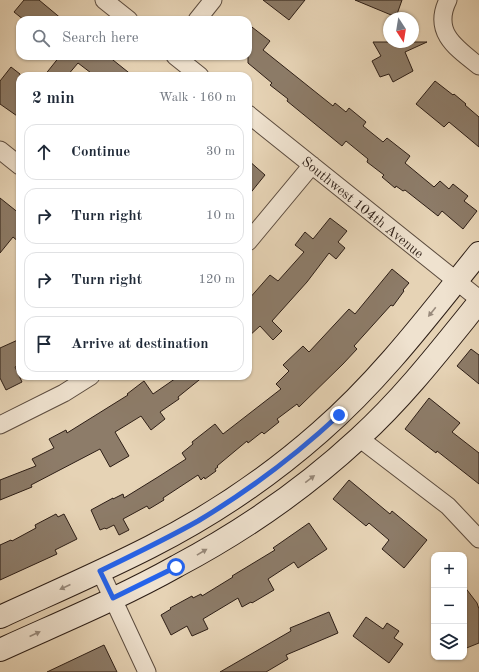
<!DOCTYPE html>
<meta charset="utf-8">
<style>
body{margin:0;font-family:"Old Standard TT",serif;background:#f2f2f3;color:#1f2937}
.controls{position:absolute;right:12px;bottom:12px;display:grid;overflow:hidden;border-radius:8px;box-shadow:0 1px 3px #0004}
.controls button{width:36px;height:36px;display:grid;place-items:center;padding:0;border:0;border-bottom:1px solid #e0e1e3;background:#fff;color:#1f2937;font:20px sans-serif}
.compass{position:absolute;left:383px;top:12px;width:36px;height:36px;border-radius:50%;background:#fff;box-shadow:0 1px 3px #0004;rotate:168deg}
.stop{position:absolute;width:12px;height:12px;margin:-9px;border:3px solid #2563eb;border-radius:50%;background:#fff}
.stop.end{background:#2563eb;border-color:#fff;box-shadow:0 1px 4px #0008}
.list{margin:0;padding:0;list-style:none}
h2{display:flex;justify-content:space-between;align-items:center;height:52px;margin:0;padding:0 16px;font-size:17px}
h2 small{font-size:13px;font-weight:400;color:#747a83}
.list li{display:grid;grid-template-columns:26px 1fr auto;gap:12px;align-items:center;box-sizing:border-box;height:56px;margin:0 8px 8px;padding:0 8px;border:1px solid #e0e1e3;border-radius:12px}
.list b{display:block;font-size:15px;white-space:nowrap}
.list em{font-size:13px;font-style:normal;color:#747a83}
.icon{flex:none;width:22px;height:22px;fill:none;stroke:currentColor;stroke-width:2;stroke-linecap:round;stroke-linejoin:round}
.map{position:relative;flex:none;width:479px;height:672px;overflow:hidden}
.search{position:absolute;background:#fff;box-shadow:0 1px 3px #0004;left:16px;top:16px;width:236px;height:44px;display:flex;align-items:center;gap:10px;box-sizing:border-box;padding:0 14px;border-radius:12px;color:#747a83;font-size:15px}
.panel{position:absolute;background:#fff;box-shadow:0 1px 3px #0004;left:16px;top:72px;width:236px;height:308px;border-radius:12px}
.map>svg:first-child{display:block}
</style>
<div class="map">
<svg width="479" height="672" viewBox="0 0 479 672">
<rect width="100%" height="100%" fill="#e6d3b5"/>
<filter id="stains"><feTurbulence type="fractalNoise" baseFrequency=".005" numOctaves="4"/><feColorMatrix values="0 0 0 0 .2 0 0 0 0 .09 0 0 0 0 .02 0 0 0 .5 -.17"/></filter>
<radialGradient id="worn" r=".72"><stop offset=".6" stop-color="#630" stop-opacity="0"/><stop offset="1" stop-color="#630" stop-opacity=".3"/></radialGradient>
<path fill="#8d7c69" stroke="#2d1e16" d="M24,0H39L63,20H24L14,12Z
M263,0H305L289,20Z
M355,0H402L396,17Z
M248,24L270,41L263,50L333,106L335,103L346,112L349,108L366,122L363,126L383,142L387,138L410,156L405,163L434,187L440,181L449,189L453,184L468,196L464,201L477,211L463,229L442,211L438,216L405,190L403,191L396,186L395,188L382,177L384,175L367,162L368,159L346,141L342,146L287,101L288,99L270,85L272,83L248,63Z
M373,42H427L405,52L413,71L393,82L389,74L380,77L372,61L381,56Z
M60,56H108L133,76H95L78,63L67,76H44Z
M11,67L20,74V118L0,104V81Z
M435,81L453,95L454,94L466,104L465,105L479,117V147L449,122L444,127L416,104Z
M248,160L265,175L248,196Z
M0,198L20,214V243L13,237L0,253Z
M330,218L347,231L338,242L345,248L336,259L329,253L307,282L272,321L282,331L273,340L260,326L248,337V300L270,275L278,281L304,252L295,245L305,232L313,239Z
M392,269L409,283L403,290L404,291L393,306L391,305L354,346L357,349L343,364L299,407L297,404L277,419L279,422L264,434L262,432L248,443L247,441L217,466L218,467L215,469L216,471L205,479L204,477L201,480L198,475L163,498L164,500L149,509L147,506L123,519L129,530L119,535L114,525L106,529L105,528L100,530L91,510L113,498V499L123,494L124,498L158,477L186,459L182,453L193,444L192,442L215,424L223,434L281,389L276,384L289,371L283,365L303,346L309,352L349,309L355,314Z
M20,339V364L15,367L22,382L6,390L0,378V348Z
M471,349L479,355V384L457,366Z
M179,376H204L178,397L179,399L160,412L165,419L151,430L141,416L115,432L129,456L110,467L100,449L31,485L32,487L0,500V480L36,466L32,459L54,448L49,439L66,430L67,433L128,395L127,394L144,381L153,394Z
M429,398L460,423L452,432L479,453V484L437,451L436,453L405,429Z
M349,480L390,514L392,511L427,540L404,568L382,549L389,540L369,523L366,526L333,499Z
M56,514L58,517L64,514L77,539L55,550L57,554L0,580V545L11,540L12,541L36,528L35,525Z
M309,523L327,549L298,568L294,562L268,579L274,590L252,603L251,602L242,607L238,598L203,619L208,629L192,636L187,626L171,635L161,615L171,609L170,608L192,596L193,598L201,594L202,596L233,577L232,576L275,550L273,548Z
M464,586L477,603L479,609V643L464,649Z
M329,612L338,633L286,655L288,659L266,672H220L291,631L290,628Z
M366,617L383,629L387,623L399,631L394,638L403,644L389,663L353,636Z
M104,645L117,672H47Z"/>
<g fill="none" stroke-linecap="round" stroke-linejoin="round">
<g stroke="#5b4b3e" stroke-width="19">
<path id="street" d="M104,0L129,20
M448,0C432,32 456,48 479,66
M197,20L213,0
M175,56L200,76
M248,114L479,299
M0,150L20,166
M248,242L312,165
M0,425L64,393L91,376
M359,438L448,506L479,539
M100,571L147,672"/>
</g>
<g stroke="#2d1e16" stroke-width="24">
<path id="secondary" d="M0,617C50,594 101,572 150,547C211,516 269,477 320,432C381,379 429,315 479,253
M0,650C59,623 120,598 177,566C243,531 305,488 359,438C404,397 441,349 479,302"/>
</g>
<use href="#street" stroke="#efe2cf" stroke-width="17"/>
<use href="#secondary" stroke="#efe2cf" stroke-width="22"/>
</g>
<defs><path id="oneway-solid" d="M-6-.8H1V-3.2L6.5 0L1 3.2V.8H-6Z"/></defs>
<g fill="#988a7c">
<use href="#oneway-solid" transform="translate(432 312) rotate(129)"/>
<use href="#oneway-solid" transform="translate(310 479) rotate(-37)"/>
<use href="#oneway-solid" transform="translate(202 552) rotate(-31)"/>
<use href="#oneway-solid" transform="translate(65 587) rotate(155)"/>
<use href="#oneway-solid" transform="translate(35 634) rotate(-25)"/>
</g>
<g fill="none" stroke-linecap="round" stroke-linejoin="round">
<path stroke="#2563eb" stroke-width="5" d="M176,567L113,598L100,571C133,555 166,539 198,521C248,491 296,455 339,415"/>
</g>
<g text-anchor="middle" stroke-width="3.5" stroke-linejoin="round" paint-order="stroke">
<g font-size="14" fill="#2d1e16" stroke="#efe2cf">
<text transform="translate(363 207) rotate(39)" y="5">Southwest 104th Avenue</text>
</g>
</g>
<rect width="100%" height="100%" filter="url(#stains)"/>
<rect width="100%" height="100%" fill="url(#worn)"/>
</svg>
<div class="controls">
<button>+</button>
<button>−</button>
<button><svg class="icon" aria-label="layers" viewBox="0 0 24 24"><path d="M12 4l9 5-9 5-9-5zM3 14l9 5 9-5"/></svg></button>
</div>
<svg class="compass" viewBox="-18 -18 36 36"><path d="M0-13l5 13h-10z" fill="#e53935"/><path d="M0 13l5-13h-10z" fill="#747a83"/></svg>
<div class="stop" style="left:176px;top:567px"></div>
<div class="stop end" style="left:339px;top:415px"></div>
<div class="search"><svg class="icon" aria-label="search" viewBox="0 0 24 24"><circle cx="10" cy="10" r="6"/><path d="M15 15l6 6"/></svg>Search here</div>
<section class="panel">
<h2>2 min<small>Walk · 160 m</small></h2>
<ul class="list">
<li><svg class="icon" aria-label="ahead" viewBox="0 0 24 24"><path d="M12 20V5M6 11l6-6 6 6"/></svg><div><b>Continue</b></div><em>30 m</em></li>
<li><svg class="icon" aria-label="right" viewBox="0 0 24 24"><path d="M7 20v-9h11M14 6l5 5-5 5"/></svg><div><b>Turn right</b></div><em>10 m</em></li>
<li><svg class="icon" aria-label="right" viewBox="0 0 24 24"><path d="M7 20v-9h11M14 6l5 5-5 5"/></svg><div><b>Turn right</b></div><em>120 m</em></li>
<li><svg class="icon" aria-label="arrive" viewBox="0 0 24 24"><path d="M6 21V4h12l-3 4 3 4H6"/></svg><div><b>Arrive at destination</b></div></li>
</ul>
</section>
</div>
